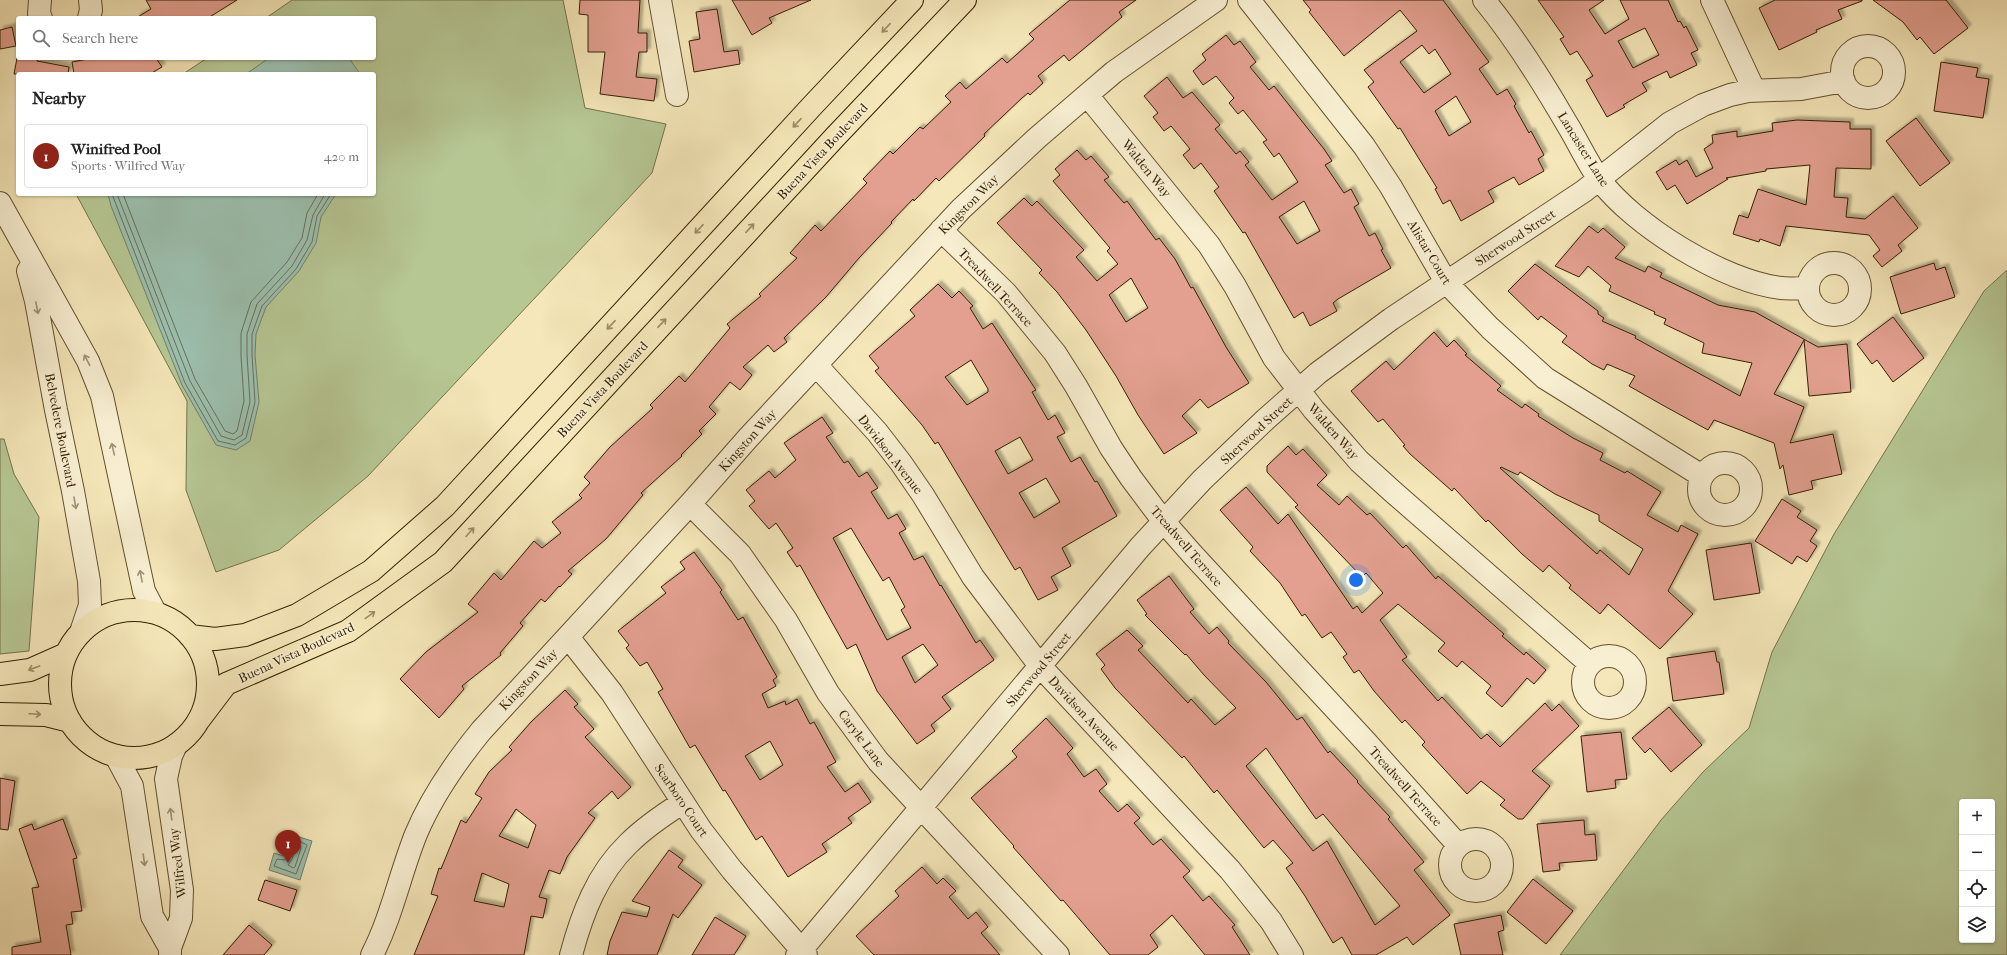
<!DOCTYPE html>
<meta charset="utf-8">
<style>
body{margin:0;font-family:"IM FELL French Canon",serif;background:#f2f2f2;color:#222}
.controls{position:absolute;right:12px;bottom:12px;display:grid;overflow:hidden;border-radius:4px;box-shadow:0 1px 3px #0004}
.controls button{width:36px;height:36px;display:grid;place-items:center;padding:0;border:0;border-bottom:1px solid #e0e0e0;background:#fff;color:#222;font:20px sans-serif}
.you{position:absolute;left:1356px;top:580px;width:14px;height:14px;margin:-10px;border:3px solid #fff;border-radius:50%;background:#1a73e8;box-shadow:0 0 0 6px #1a73e833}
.badge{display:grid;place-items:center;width:26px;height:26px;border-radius:50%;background:#8f2418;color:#fff;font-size:13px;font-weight:700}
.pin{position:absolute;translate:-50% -33px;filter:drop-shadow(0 1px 2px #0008)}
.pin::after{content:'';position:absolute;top:21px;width:14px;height:12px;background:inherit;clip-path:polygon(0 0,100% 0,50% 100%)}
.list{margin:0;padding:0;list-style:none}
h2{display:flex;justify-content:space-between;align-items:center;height:52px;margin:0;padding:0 16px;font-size:17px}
h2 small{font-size:13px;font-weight:400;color:#767676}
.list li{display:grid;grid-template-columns:26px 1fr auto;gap:12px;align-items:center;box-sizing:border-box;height:64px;margin:0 8px 8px;padding:0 8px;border:1px solid #e0e0e0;border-radius:4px}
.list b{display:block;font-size:15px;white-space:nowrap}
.list p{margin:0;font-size:13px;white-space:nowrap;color:#767676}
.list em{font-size:13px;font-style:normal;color:#767676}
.icon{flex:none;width:22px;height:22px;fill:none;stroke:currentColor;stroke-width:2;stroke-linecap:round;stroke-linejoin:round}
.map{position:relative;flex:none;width:2007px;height:955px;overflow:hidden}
.search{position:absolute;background:#fff;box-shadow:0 1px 3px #0004;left:16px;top:16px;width:360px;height:44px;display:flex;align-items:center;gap:10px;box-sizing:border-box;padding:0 14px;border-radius:4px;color:#767676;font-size:15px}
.panel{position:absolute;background:#fff;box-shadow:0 1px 3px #0004;left:16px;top:72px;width:360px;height:124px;border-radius:4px}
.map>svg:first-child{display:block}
</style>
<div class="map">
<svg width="2007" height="955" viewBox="0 0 2007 955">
<defs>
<filter id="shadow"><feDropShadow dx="3.5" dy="-3.5" stdDeviation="1" flood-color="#0004"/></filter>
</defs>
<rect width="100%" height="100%" fill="#f5e7b9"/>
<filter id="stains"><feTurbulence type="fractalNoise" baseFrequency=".005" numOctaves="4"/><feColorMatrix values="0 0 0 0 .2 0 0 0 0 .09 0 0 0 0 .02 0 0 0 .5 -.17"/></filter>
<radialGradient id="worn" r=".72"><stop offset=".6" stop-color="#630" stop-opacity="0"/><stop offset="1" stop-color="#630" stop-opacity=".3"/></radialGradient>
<path fill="#b6c794" stroke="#75734a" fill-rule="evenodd" d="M292,0H563L585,108L666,124L652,173L368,476L279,550L216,572L186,490L187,401L76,194H374V74H183L207,58H374V18H266Z
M2007,270V955H1560L1661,820L1703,772L1749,728L1772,652L1834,534L1984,291ZM1962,802H1992V940H1962Z
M0,439H4L14,474L39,517L29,651L0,654Z"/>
<path fill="#9cc0af" stroke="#728069" d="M269,58H349L360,74H246Z
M108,194H336L321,217L316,243L299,271L266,307L256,334L255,355L259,402L250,441L236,450L216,445L182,385L111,206Z
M290,834L312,841L300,880L269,870L274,853L284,856Z"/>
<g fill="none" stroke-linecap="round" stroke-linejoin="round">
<path stroke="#687058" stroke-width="1" d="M112,194L185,383L218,441L235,445L246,438L255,402L252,355V334L262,306L296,269L312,242L317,216L331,194
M117,194L190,381L221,436L234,440L242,435L250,402L247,355V334L257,304L292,266L307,240L313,215L325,194
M123,194L195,379L225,431L233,434L237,431L244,401L241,356V333L251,302L287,262L302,238L307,213L318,194
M295,839L307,845L296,874L274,866L277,859L284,860L287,858L293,840Z
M296,846H300L301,848L295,867L293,868L288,865L292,859Z"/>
</g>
<path fill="#e3a090" stroke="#341f00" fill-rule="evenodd" filter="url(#shadow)" d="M146,0H237L208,18H136L151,9Z
M580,0H640L638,33H647V52H639L636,77L657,79L654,101L600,94L605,52H588V15L579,14Z
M732,0H811L769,18L772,23L752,35Z
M1070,0H1136L1119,12L1122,17L1069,61L1064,55L1038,76L1043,83L1030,95L1028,93L1022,98L984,134L985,136L939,181L936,178L914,201L913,199L891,222L892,223L859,258L826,297L784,338L787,342L774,352L768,345L743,367L752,375L740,390L730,382L709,407L716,414L699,431L702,434L681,455L682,456L641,493L643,495L606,539L568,571L572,574L560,587L559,586L545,602L541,599L520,623L523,626L500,653L501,655L462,686L464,689L439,718L400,679L426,652L478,612L468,604L494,573L501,580L534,541L542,548L561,533L552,522L582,498L579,495L590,483L584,477L610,447L653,408L650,405L679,376L685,382L730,328L727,324L761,296L759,294L797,258L790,253L815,225L821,231L867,183L863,179L890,151L893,154L920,127L923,129L951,102L945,96L960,82L966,89L1002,58L1007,63L1034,39L1029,34Z
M1303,0H1443L1489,62L1479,69L1497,95L1507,89L1516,104L1514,106L1529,133L1531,131L1544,155L1538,159L1544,171L1519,185L1514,177L1488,191L1494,202L1461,221L1450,200L1443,204L1435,189L1437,188L1400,128L1398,129L1368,87L1374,82L1364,70L1417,31L1400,10L1344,56L1309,12L1311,10ZM1422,45L1429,54L1435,49L1451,74L1424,93L1400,62ZM1456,96L1471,122L1449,136L1435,111Z
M1538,0H1604L1589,10L1605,34L1629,19L1620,0H1668L1678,22L1680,21L1684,28L1686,26L1698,50L1691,53L1697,65L1670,78L1667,71L1642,83L1647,91L1623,105L1625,107L1607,117L1586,80L1593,76L1577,51L1570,55L1560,39L1564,37ZM1645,28L1659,55L1633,68L1618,41Z
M1775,0H1862V1L1838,10L1842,19L1816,30L1817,32L1779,50L1759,8Z
M1873,0H1946L1968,28L1934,54L1920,37L1917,40L1903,22Z
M717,9L724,52L738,50L740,64L694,72L689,41L700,39L696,12Z
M12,27L16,46L0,49V30Z
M1226,35L1234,45L1240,41L1256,62L1250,67L1269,90L1274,86L1324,149L1332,161L1325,165L1344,193L1351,189L1359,204L1354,207L1369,236L1375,233L1383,249L1381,250L1391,268L1338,299L1333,303L1337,311L1310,326L1303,312L1294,318L1245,232L1243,233L1214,191L1219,187L1201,163L1194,169L1183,155L1190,149L1171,126L1164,131L1153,117L1158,113L1144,96L1167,77L1183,98L1192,92L1220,125L1215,129L1236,154L1240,151L1249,162L1245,165L1272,200L1298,182L1279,153L1274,157L1263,142L1267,140L1243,110L1238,114L1229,103L1234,98L1216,76L1203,85L1193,71L1206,60L1202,54ZM1304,201L1320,231L1297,244L1279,217Z
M17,58H38L37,61L69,67L68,74H14Z
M93,58H156L162,67L150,74H74L72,62Z
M1941,62L1978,68L1976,77L1989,79L1983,118L1934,111Z
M1916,118L1950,163L1920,186L1886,141Z
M1797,120L1850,122V129H1871V169L1836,168L1834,197L1848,198L1846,217L1865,219L1893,196L1918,228L1898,245L1902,251L1882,267L1873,256L1880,250L1869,235L1786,226L1780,246L1760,239L1759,242L1733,234L1739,215L1748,218L1758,189L1806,205L1810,165L1766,169V171L1726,178L1728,179L1687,204L1675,185L1667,190L1656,172L1676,160L1679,165L1687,160L1696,177L1713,168L1704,149L1713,143L1712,135L1737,131V137L1773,131L1772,123Z
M1077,150L1086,160L1091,156L1109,177L1104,180L1124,203L1127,201L1156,240L1159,238L1175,259L1191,288L1193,287L1226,347L1249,383L1208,408L1200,399L1182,416L1197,433L1164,454L1138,415L1116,376L1086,330L1057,292L1039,273L1042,270L997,223L1024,198L1032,206L1037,201L1084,250L1076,257L1097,281L1118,264L1107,251L1110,248L1053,181L1060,175L1055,169ZM1131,278L1148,308L1126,322L1109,295Z
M1589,226L1598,233L1603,228L1625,247L1615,258L1645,272L1648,266L1662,273L1660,277L1718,305L1755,312L1818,347L1847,344L1851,392L1809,396L1804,340L1774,394L1804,407L1790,443L1833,434L1842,474L1811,481L1813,489L1789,495L1783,465L1780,469L1774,443L1714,420L1708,430L1666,407L1629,386L1635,376L1607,364L1604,370L1592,364L1562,342L1567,336L1541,316L1538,320L1508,291L1535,264L1598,311V314L1604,318L1602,321L1636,336L1635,338L1740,396L1752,363L1702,353L1704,343L1664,324L1666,319L1654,314L1655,312L1609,291L1611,286L1588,266L1579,277L1555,266Z
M1934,263L1936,270L1945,267L1955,297L1901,314L1890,277Z
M938,284L952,298L959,291L973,306L970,308L983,329L992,323L1036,390L1032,392L1048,420L1055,415L1065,433L1057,437L1071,462L1080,457L1095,482L1097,481L1117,516L1062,548L1071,566L1051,577L1058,590L1038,600L1020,567L1015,570L938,442L935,444L922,425L875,371L879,368L869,356L915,316L910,310ZM971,360L988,389V392L967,405L945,377ZM1020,437L1033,460L1008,474L995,451ZM1046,478L1060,502L1034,518L1019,493Z
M1893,317L1924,358L1893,382L1877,360L1872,364L1857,344Z
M1434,332L1447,347L1454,340L1467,354L1465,355L1501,386L1497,390L1522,408L1525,404L1539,414L1538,416L1573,438L1603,453L1600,460L1625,473L1627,471L1661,492L1647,515L1678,532L1681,525L1698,534L1668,591L1693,614L1660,649L1608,604L1600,614L1569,588L1571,585L1549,565L1543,572L1522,554L1488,520L1486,522L1454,488L1452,491L1410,454L1403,446L1405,445L1383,419L1378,422L1351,391L1386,361L1394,370ZM1501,467L1518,475L1520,472L1555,494L1599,515V521L1643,549L1629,575L1600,550L1597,554L1500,468Z
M822,417L833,433L826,437L844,463L848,461L859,477L867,472L878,488L871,492L888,519L897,514L906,529L899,533L914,560L923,556L940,586L941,585L976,643L980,640L994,660L942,697L951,709L931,725L935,731L917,744L877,691L856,644L847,649L800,565L797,567L787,552L793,548L776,523L769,529L749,506L755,501L746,490L769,471L775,478L796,460L784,443ZM851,528L883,581L889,577L905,607L901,610L911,628L887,640L833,538ZM923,644L938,665L915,683L902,657Z
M1288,446L1296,455L1303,449L1327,475L1317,485L1339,505L1347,496L1367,515L1370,513L1403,548L1406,545L1436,579L1438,576L1504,634L1502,636L1524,655L1526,652L1546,670L1534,684L1527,678L1502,707L1486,693L1491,686L1462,661L1457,667L1438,651L1445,643L1398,604L1380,620L1407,657L1402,660L1438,701L1442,697L1481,739L1487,734L1500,747L1545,703L1552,711L1559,704L1579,726L1532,771L1550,786L1523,819H1518L1500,805L1505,800L1481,781L1467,794L1422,745L1425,742L1405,720L1402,723L1374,691L1359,670L1354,673L1343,657L1347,654L1331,632L1322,638L1305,614L1302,616L1280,583L1250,551L1253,547L1220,510L1246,487L1278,524L1288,514L1353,609L1357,606L1362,613L1383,593L1366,573L1362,577L1295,507L1298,505L1267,472V466Z
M1782,499L1801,511L1797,517L1817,530L1810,541L1817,546L1807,562L1797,556L1792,564L1755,541Z
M1751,543L1760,593L1714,600L1706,550Z
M694,552L722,590L720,592L738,620L743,617L777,677L773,680L776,686L762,694L768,708L785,701L786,705L797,699L810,724L814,722L836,762L827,767L845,792L858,783L871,802L848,818L852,823L822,844L827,852L788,877L762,836L756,840L725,790L723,791L695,745L690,748L658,692L663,689L647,662L640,666L626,648L629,645L618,631L666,593L661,587L685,569L680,562ZM770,741L783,765L760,780L745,756Z
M1169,576L1194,609L1190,612L1209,634L1217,627L1229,641L1228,643L1266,682L1297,720L1302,717L1328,753L1330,751L1358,781L1357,782L1390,817L1388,819L1424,862L1414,870L1450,915L1413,945L1407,937L1376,955H1352L1342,937L1333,943L1305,896L1286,868L1293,863L1273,840L1264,848L1217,790L1214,793L1184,756L1182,758L1115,688L1101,669L1105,665L1096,654L1127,630L1143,646L1138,650L1188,703L1191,699L1215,725L1236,708L1204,675L1186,654L1185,655L1145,615L1147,614L1137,600ZM1266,748L1316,819L1323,814L1400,906L1375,925L1327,841L1313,851L1246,766Z
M1715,651L1717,662H1719L1724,694L1673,701L1667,658Z
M565,690L578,704L574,707L594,729L585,737L631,787L618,799L612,791L588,813L595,818L567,857L560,874L549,870L539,897L547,899L543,918L531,916L524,955H414L438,896L431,894L439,868L441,869L461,820L466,823L482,798L475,794L489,772L512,750L509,747L531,722ZM516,809L536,825L528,848L499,836ZM482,873L509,884L504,907L474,901Z
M1669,707L1702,745L1671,772L1650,748L1645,753L1632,738Z
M1046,718L1073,748L1067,754L1084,777L1096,769L1107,784L1099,791L1118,812L1127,804L1140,818L1134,823L1153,845L1161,839L1190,871L1183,877L1203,901L1209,896L1235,925L1232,927L1250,955H1205L1172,915L1150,935L1158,947L1148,955H1110L1063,900L1061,901L1013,847L1014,846L971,798L1017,757L1012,751Z
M1621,732L1627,779L1615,780L1616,788L1587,792L1581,736Z
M0,778L15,781L8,830L0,829Z
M63,819L77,858L73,859L82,911L71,912L73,924L66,925L71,955H12V947L41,942L32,888L39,887L19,829L32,824L34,830Z
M1584,820L1585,835L1595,834L1597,860L1559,863L1560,870L1543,872L1537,824Z
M669,850L683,860L678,867L702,885L678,918L673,914L657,955H607L610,941L622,912L647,917L650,907L632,901Z
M922,867L937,884L943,878L956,891L949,897L968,919L976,912L988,927L981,933L1000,955H874L856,936L899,896L895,891Z
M1533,879L1573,911L1546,944L1507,912Z
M265,880L297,890L290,911L258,900Z
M1501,915L1504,930L1498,932L1503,955H1461L1454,924Z
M715,917L746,936L734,955H692Z
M249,925L272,945L264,955H223Z"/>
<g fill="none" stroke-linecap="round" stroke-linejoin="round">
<g stroke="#64512e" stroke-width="24">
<path id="minor" d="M40,0L39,14L41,18
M660,0L677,95
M1249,0L1364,146L1391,187L1446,282L1490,328L1545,378L1702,476
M1484,0C1516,39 1542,81 1567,124C1578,142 1587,162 1599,179C1634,226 1723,281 1781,288C1789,289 1799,288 1808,288
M1712,0L1754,90
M89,18L91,10L90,0
M1842 72a26 26 0 1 1 52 0a26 26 0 1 1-52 0Z
M1087,95L1209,245L1235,286L1274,358L1314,410L1339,438L1359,461L1392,491L1590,664
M0,203L88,361L102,396L144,591L155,612
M941,230L1006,293L1055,353L1076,386L1111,448L1131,478L1164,522L1193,555L1366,742L1458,845
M1808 289a26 26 0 1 1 52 0a26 26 0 1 1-52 0Z
M28,271L36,301L56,410L73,491L89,581L90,605L81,632
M817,366L877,432L901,463L923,495L973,577L1040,666L1230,870L1271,921L1292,955
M1699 489a26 26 0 1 1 52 0a26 26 0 1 1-52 0Z
M690,504L740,554L786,620L828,693L878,761L1058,955
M568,637L612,693L701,830L732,870L806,955
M1583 682a26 26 0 1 1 52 0a26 26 0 1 1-52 0Z
M116,756L132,786L152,916L170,948
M1450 865a26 26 0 1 1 52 0a26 26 0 1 1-52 0Z
M170,955V948L181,918L182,890L166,779L171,756L176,745
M372,955C392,916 400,874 416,834C432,796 455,763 481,731L690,504L748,438L961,209L1037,138L1087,95L1114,72L1216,0
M571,955C582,914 597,874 628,844C644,828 663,815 682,803
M797,955L1140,547L1202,480L1266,419L1318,373L1391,319L1584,191L1670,123L1703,105L1730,95L1748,91L1801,89L1844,81"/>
</g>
<g stroke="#341f00" stroke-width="24">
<path id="major" d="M60 684a74 74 0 1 1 148 0a74 74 0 1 1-148 0Z
M190,636L215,639L245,635L297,615L371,571L445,506L812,106L912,0
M0,674L30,670L66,654
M0,714L46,715L70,721
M198,721L226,684L348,631L443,562L835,137L965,0"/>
</g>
<use href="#minor" stroke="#f8efd2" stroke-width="22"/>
<use href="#major" stroke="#f5e7b9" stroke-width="22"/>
</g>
<defs><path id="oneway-shaft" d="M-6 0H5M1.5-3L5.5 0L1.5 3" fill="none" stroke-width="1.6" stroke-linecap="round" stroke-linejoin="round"/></defs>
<g stroke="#9e8d66">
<use href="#oneway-shaft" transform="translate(886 28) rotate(133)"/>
<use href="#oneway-shaft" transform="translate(797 123) rotate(133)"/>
<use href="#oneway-shaft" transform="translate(750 228) rotate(-47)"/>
<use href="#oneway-shaft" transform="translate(699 229) rotate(133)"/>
<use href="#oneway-shaft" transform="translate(662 323) rotate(-47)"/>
<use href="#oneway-shaft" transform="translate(611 325) rotate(133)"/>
<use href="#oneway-shaft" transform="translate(470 532) rotate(-48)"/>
<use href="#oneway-shaft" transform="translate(370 615) rotate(-36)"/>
<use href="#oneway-shaft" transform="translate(34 668) rotate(160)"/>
<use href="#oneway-shaft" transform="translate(35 714) rotate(3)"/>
</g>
<g stroke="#a09174">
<use href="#oneway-shaft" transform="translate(37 308) rotate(79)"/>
<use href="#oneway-shaft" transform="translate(87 360) rotate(-117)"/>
<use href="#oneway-shaft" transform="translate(113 449) rotate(-103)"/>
<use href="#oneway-shaft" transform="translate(75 503) rotate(80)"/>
<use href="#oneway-shaft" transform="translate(141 576) rotate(-101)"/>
<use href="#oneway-shaft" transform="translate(171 814) rotate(-98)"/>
<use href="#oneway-shaft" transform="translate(144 860) rotate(82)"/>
</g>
<g text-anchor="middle" stroke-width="3" stroke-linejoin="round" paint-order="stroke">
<g font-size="13" fill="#341f00" stroke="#f8efd2">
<text transform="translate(1584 149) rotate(58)" y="5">Lancaster Lane</text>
<text transform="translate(822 151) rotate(-47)" y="5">Buena Vista Boulevard</text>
<text transform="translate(1147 168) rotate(51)" y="5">Walden Way</text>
<text transform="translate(968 204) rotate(-45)" y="5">Kingston Way</text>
<text transform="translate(1515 237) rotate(-33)" y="5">Sherwood Street</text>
<text transform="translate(1430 252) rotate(59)" y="5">Alistar Court</text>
<text transform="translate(996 287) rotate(47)" y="5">Treadwell Terrace</text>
<text transform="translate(602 389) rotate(-47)" y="5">Buena Vista Boulevard</text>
<text transform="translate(61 430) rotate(79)" y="5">Belvedere Boulevard</text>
<text transform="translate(1256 430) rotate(-43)" y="5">Sherwood Street</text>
<text transform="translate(1334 431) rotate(49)" y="5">Walden Way</text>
<text transform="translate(747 440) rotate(-48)" y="5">Kingston Way</text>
<text transform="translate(891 454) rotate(52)" y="5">Davidson Avenue</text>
<text transform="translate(1187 546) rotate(49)" y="5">Treadwell Terrace</text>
<text transform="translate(296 652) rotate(-25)" y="5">Buena Vista Boulevard</text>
<text transform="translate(1038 669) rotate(-50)" y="5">Sherwood Street</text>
<text transform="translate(528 679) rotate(-47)" y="5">Kingston Way</text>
<text transform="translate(1084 713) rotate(47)" y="5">Davidson Avenue</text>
<text transform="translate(862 738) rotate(53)" y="5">Caryle Lane</text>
<text transform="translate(1406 786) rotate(48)" y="5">Treadwell Terrace</text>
<text transform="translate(682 800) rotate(56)" y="5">Scarboro Court</text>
<text transform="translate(177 863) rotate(-97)" y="5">Wilfred Way</text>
</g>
</g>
<rect width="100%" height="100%" filter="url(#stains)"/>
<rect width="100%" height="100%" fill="url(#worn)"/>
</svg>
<div class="controls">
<button>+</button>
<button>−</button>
<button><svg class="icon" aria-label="locate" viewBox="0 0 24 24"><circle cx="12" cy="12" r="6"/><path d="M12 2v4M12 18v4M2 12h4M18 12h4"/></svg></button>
<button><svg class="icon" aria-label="layers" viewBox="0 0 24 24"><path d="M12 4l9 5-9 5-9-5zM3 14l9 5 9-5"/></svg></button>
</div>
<div class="you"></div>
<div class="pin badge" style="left:288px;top:863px">1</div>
<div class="search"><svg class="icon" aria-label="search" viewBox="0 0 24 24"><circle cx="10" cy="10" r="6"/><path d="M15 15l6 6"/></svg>Search here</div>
<section class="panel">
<h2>Nearby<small></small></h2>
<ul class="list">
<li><span class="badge">1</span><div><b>Winifred Pool</b><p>Sports · Wilfred Way</p></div><em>420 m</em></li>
</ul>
</section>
</div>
